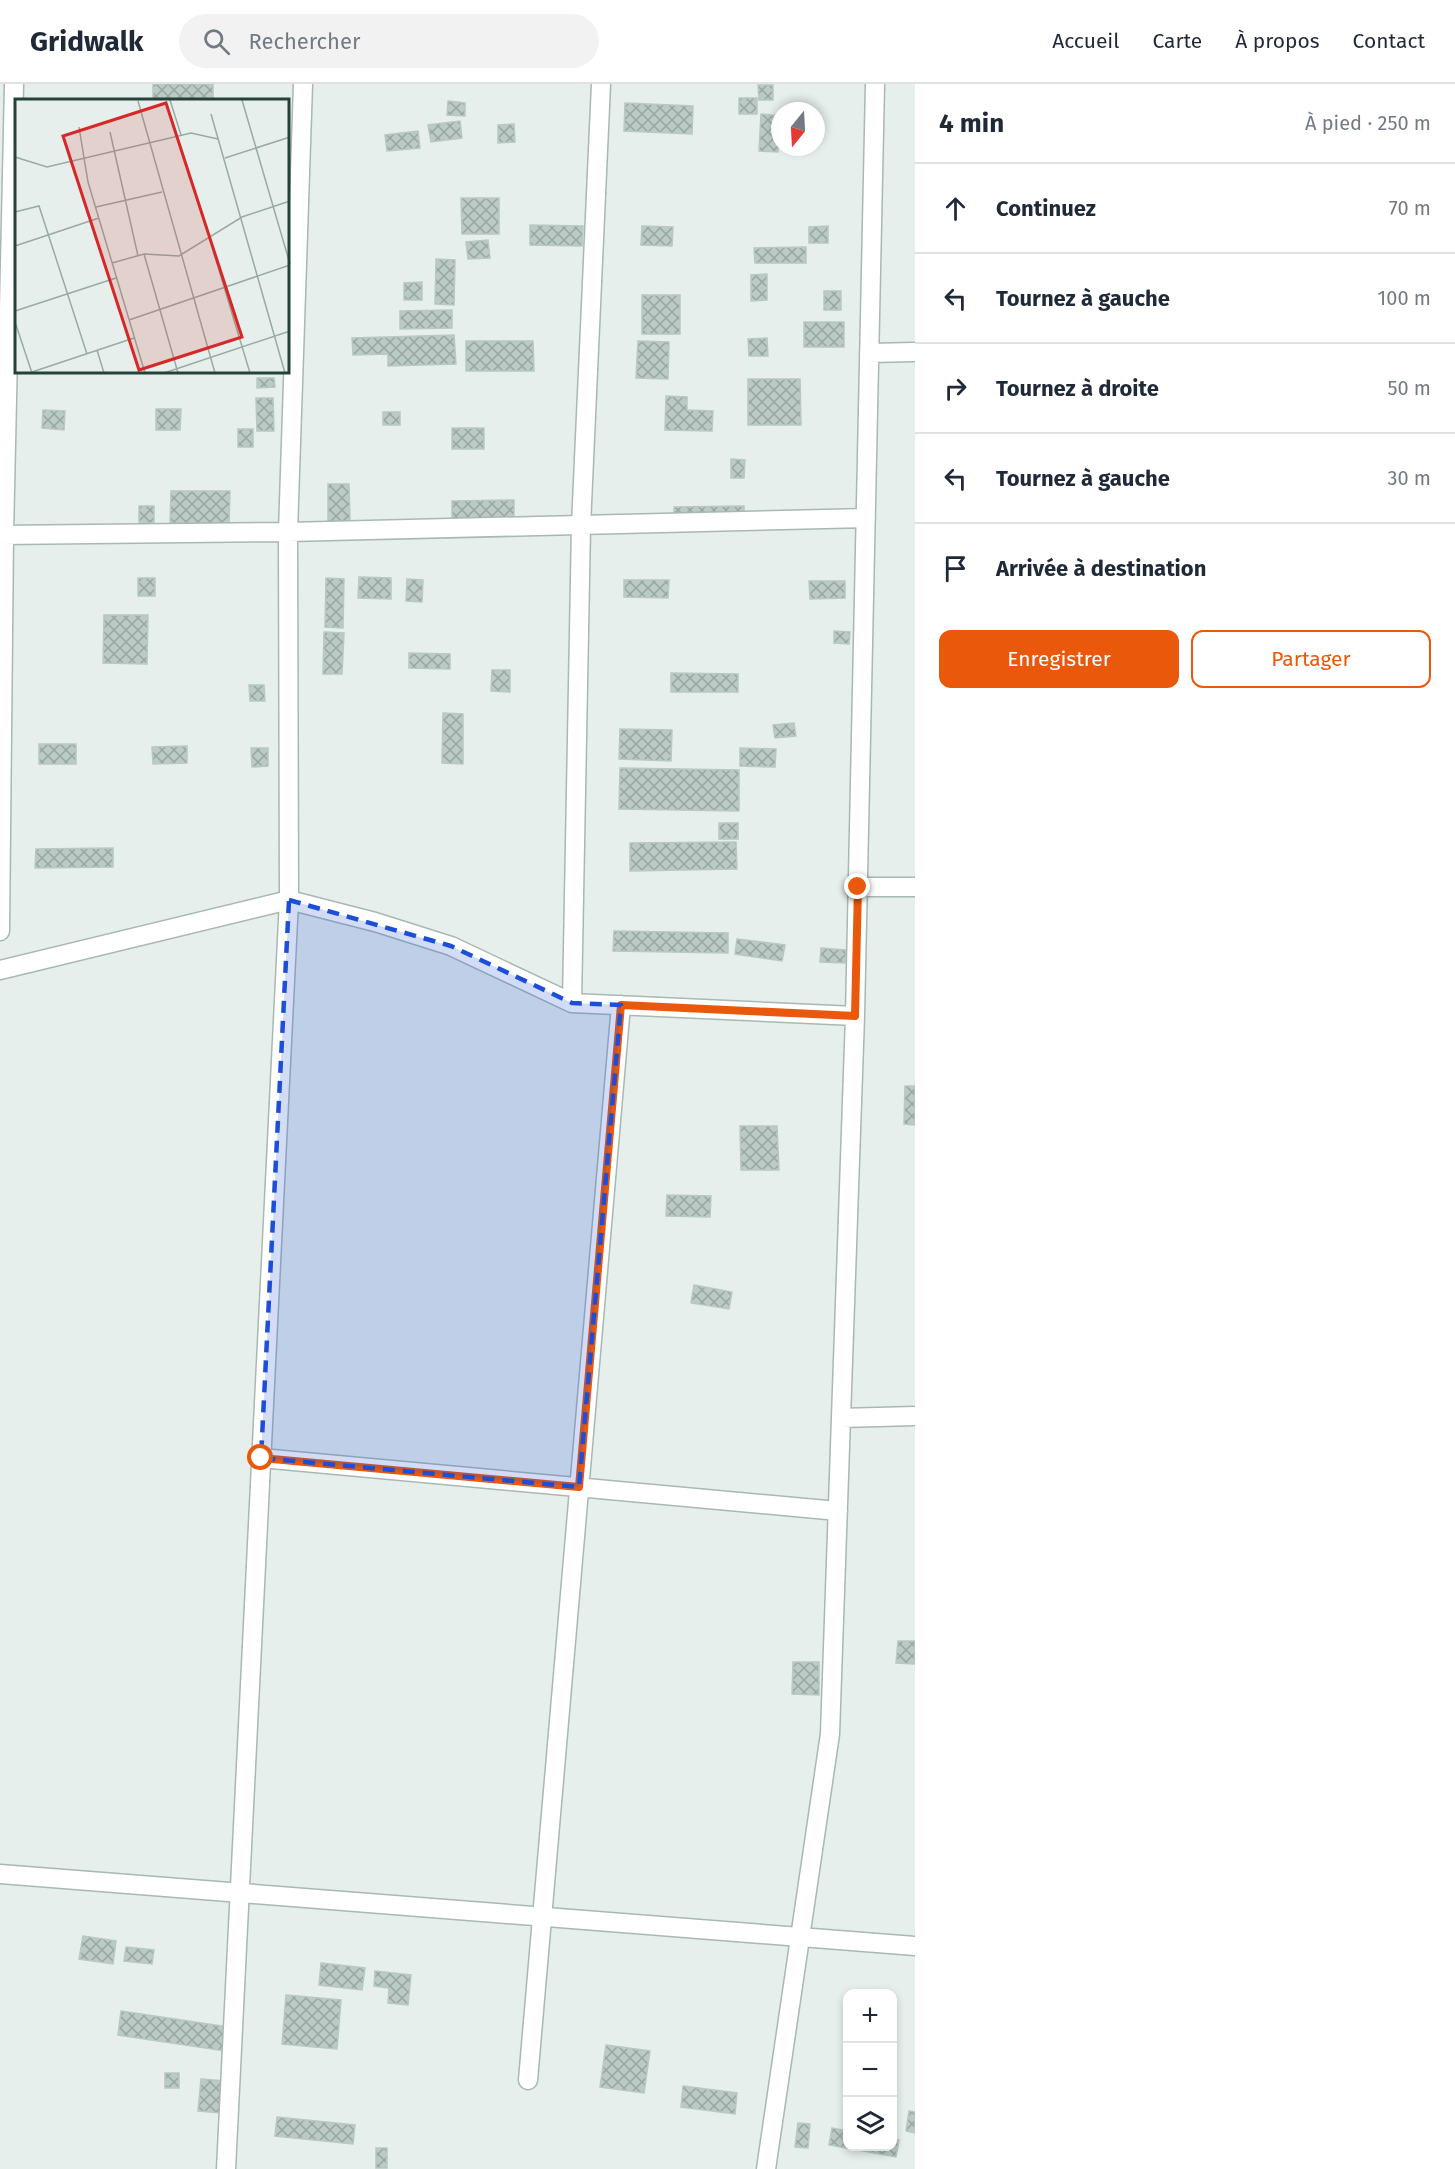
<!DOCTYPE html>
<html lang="fr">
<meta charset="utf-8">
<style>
body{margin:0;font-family:"Fira Sans",sans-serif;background:#f2f2f3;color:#1f2937}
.controls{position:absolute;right:18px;bottom:18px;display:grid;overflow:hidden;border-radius:12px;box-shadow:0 3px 9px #0003}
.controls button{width:54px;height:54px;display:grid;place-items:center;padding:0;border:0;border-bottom:2px solid #e0e1e3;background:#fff;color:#1f2937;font:30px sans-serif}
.compass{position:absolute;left:771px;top:18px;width:54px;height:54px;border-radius:50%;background:#fff;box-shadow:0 3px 9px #0003;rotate:198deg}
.stop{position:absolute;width:18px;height:18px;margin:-14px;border:4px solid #ea580c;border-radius:50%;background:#fff}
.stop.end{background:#ea580c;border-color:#fff;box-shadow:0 2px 6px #0008}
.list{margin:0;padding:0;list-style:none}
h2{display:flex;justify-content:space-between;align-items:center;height:78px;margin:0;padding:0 24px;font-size:26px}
h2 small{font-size:20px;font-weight:400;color:#747a83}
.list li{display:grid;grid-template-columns:39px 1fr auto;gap:18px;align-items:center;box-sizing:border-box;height:90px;padding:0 24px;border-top:2px solid #e0e1e3}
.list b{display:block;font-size:22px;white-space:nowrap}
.list em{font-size:20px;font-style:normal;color:#747a83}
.actions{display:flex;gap:12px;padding:18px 24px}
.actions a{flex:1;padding:14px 0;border:2px solid #ea580c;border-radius:12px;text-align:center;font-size:21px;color:#ea580c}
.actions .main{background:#ea580c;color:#fff}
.icon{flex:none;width:33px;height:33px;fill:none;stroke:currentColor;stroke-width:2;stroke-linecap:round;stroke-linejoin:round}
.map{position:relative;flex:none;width:915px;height:2085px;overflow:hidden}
header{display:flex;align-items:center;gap:36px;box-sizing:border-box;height:84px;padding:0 30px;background:#fff;border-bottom:2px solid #e0e1e3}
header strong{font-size:28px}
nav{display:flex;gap:33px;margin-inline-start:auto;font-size:21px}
.search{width:420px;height:54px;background:#f2f2f3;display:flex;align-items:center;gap:15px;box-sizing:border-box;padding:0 21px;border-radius:33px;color:#747a83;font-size:22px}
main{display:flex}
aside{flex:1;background:#fff}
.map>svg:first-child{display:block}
</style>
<header>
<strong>Gridwalk</strong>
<div class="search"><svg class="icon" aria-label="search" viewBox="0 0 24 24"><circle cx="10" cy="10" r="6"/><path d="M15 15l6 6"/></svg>Rechercher</div>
<nav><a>Accueil</a><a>Carte</a><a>À propos</a><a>Contact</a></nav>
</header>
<main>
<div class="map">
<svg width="915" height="2085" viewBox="0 0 915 2085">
<defs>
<pattern id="building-cross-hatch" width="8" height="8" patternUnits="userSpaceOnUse" patternTransform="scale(1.5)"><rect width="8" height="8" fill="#bbcac4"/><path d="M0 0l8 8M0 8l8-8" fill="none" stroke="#98a6a0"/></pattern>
</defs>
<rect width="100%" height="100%" fill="#e6efeb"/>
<path fill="url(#building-cross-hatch)" stroke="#b8c9c2" stroke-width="1.5" d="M153,0H213V14L153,16Z
M758,1H773V16H759Z
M739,14H757V30H739Z
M448,17L465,19V32L447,31Z
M625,19L693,22L692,50L624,47Z
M761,30L780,32L778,68L759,67Z
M460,37L462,54L431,58L428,41Z
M514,40L515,58L498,59V41Z
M418,47L420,64L387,67L385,51Z
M461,114H499V150H462Z
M530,141L583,142L582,162L530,161Z
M642,142L673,143L672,162L641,161Z
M828,142V159H809V143Z
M488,156L490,174L468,175L466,158Z
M806,163V179H755L754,164Z
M436,175L455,176L454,221L435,220Z
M767,190V216L751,217V191Z
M422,198V216H404V199Z
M824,207H841V226H824Z
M642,211H680V250H642Z
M452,226V244L400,245V227Z
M804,238H844V263H804Z
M454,251L456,280L388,282V270L353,271L352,254Z
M767,254L768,272H749L748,255Z
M466,257H533L534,287H466Z
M638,257L669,258L668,295L636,294Z
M257,294H274L275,303L257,304Z
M748,295H800L801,341H748Z
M666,312L687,313V326L713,327L712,347L665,346Z
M256,314H273L274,347H257Z
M156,325H181L180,346H156Z
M43,326L65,327L64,346L42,344Z
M383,328H400V341H383Z
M452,344H484V365H452Z
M238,345H253V363H238Z
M731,375L745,376L744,394H731Z
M328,400H349L350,438H328Z
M171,407H230L229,440L170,439Z
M514,416V439L452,440V417Z
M139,422H154V439H139Z
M744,422V441L674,442V423Z
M359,493L391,494V515L358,514Z
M138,494H155V512H138Z
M326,494L344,495L343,544L325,543Z
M407,495L423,496L422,518L406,517Z
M624,496H669L668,514L624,513Z
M809,497H845V514L810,515Z
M104,531H148L147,580L103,579Z
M834,547L850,548L849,560L834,559Z
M324,548L344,549L342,590H323Z
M409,569L450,570V585L409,584Z
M492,586H510V608L491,607Z
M671,589L738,590V608H671Z
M249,601H264L265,617H250Z
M443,629L463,630V680L442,679Z
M794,639L796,652L775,654L773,641Z
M620,645L672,646L671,677L619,675Z
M39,660H76V680H39Z
M187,662V679L153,680L152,663Z
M251,664H268V682L252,683Z
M740,664L776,665L775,683L740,682Z
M620,684L739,686V727L619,725Z
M719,739H738V755H719Z
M736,758L737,785L630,787V759Z
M113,764V783L35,784L36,765Z
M614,847L728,849V869L613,867Z
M737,855L785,861L782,877L735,870Z
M821,864L846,866V879L820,878Z
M905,1002H915V1041L904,1040Z
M740,1042H777L779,1086H741Z
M667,1111L711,1112L710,1133L666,1132Z
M694,1201L732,1208L729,1225L691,1219Z
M898,1557H915V1580L896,1579Z
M793,1578H819V1611L792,1610Z
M83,1852L116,1857L113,1880L79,1875Z
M126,1863L154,1866L152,1880L124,1877Z
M321,1879L365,1884L362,1906L319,1901Z
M375,1887L411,1891L408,1921L388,1919L389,1904L374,1902Z
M286,1911L341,1916L337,1965L282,1960Z
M121,1927L228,1943L225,1967L118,1951Z
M606,1961L650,1967L644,2009L600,2003Z
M165,1989H179V2004H165Z
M201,1995L225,1997L222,2029L198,2027Z
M683,2002L737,2009L735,2030L681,2023Z
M909,2027L915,2028V2049L906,2047Z
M277,2033L355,2041L353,2060L275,2052Z
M798,2039L810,2040L808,2064L795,2063Z
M832,2044L848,2047V2062H892V2055L899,2056L896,2073L829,2061Z
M376,2064H387V2084H376Z"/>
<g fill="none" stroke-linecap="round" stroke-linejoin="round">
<g stroke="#a8b8b2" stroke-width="21">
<path id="minor" d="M869,269L915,268
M0,451L288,448L866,434
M858,803H915
M0,847L4,451L14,0
M0,886L289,816L375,838L451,862L572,919L855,932
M572,919L581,442L601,0
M841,1334L915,1332
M261,1374L838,1427
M0,1790L915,1862
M528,1996L621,921
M226,2085L289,816L288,448L303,0
M766,2085L830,1650L855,932L875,0"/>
</g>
<use href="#minor" stroke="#fff" stroke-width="18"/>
</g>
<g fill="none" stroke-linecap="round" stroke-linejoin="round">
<path stroke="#ea580c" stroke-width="8" d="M261,1374L579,1403L621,921L855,932L858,803"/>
</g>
<path fill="#1d4ed8" fill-opacity="0.2" stroke="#1d4ed8" stroke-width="4.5" stroke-dasharray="12 8" stroke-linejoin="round" d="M289,816L451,862L572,919L621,921L579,1403L261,1374Z"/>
<g transform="translate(15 15)">
<rect width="274" height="274" fill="#e6efeb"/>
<path fill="none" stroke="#98aaa4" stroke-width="1.5" d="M155,1L166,36M227,1L275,165M123,2L200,274M196,15L270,274M64,28L73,83L130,274M95,33L123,157M0,58L32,68L176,34L203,40M210,59L275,38M81,108L147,93M0,113L24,107L72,255M194,138L235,274M0,147L84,119M129,155L163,274M97,164L129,155L164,157L227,118L275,102M0,212L101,179M114,221L275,166M0,223L17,274M82,251L89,274M14,274L119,239M149,274L275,232"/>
<path fill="#d62828" fill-opacity="0.15" stroke="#d62828" stroke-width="3" d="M151,4L227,238L124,271L48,37Z"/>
<rect width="274" height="274" fill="none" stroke="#24423a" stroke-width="3"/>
</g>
</svg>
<div class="controls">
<button>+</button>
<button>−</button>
<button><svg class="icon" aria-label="layers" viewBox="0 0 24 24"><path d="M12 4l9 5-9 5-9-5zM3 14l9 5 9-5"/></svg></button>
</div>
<svg class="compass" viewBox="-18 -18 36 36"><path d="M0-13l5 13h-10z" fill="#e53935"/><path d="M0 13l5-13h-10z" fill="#747a83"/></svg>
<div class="stop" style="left:261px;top:1374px"></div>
<div class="stop end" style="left:858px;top:803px"></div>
</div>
<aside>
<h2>4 min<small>À pied · 250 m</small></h2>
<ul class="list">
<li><svg class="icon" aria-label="ahead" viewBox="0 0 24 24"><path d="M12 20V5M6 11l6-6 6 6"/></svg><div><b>Continuez</b></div><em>70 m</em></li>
<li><svg class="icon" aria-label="left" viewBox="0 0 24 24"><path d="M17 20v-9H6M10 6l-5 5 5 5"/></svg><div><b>Tournez à gauche</b></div><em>100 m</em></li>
<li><svg class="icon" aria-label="right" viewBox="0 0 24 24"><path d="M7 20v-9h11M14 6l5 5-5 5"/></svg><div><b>Tournez à droite</b></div><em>50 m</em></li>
<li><svg class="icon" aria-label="left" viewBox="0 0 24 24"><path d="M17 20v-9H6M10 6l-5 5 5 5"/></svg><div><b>Tournez à gauche</b></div><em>30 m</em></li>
<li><svg class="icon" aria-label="arrive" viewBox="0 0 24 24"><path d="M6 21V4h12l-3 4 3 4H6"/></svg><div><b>Arrivée à destination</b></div></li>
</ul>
<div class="actions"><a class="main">Enregistrer</a><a>Partager</a></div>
</aside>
</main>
